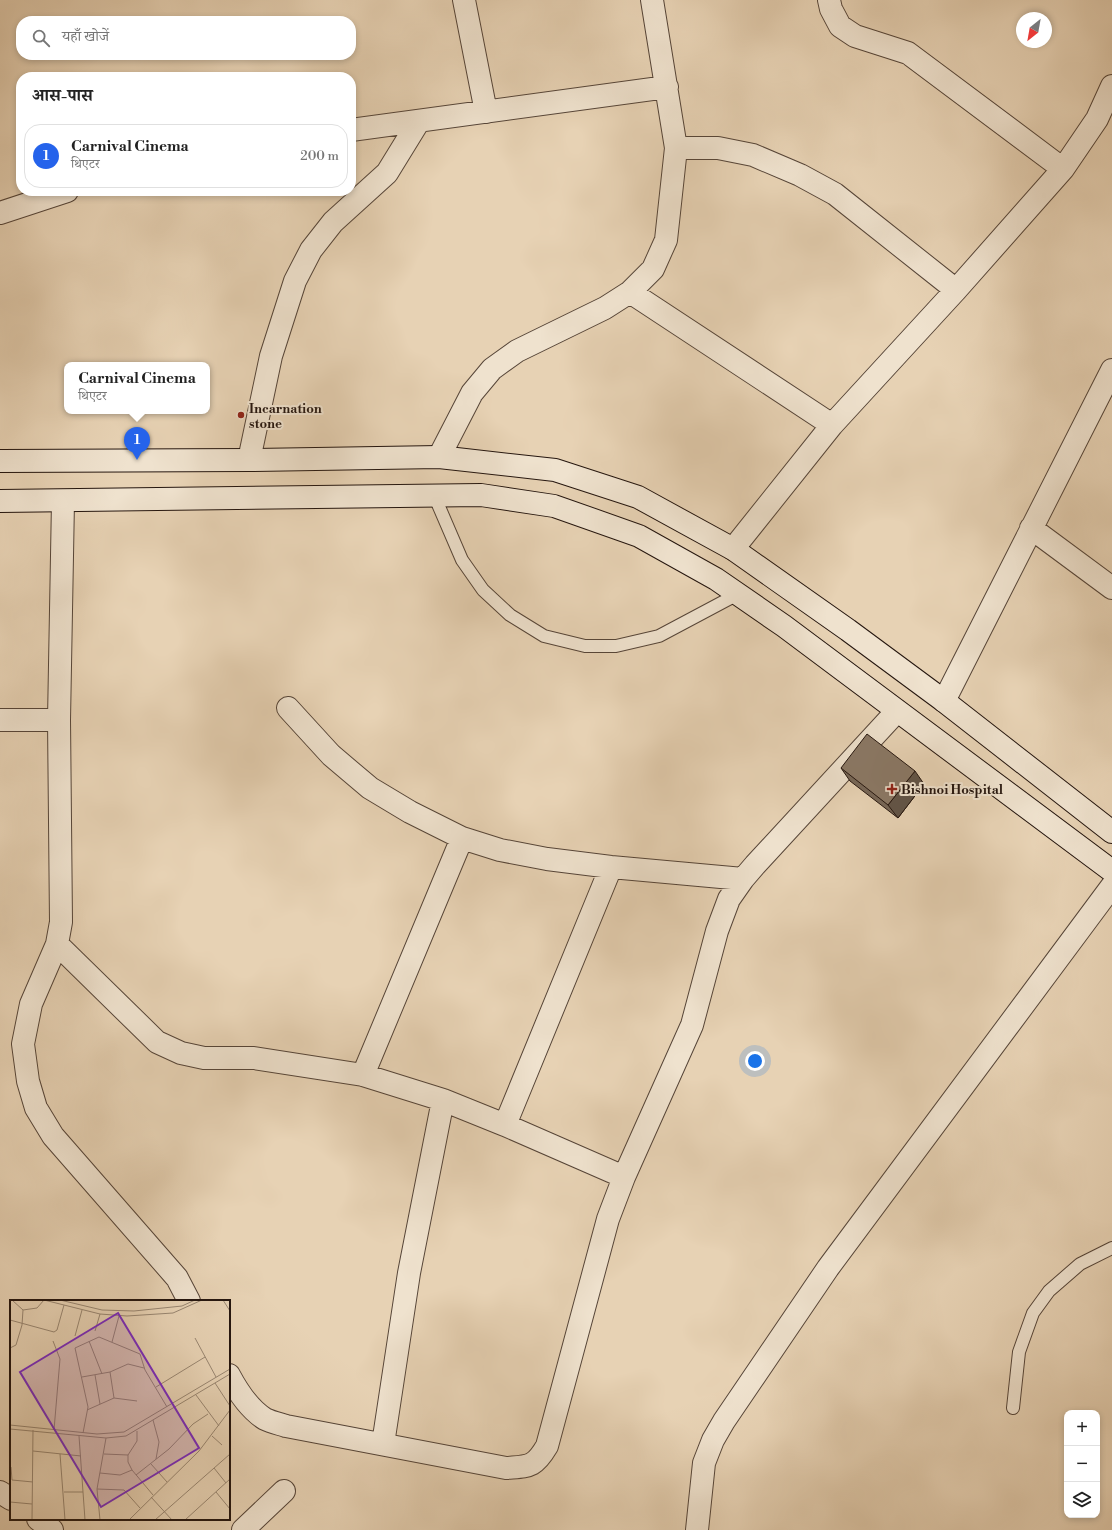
<!DOCTYPE html>
<html lang="hi">
<meta charset="utf-8">
<style>
body{margin:0;font-family:"Libre Bodoni","Noto Serif Devanagari",serif;background:#f2f2f2;color:#222}
.controls{position:absolute;right:12px;bottom:12px;display:grid;overflow:hidden;border-radius:8px;box-shadow:0 2px 6px #0003}
.controls button{width:36px;height:36px;display:grid;place-items:center;padding:0;border:0;border-bottom:1px solid #e0e0e0;background:#fff;color:#222;font:20px sans-serif}
.compass{position:absolute;left:1016px;top:12px;width:36px;height:36px;border-radius:50%;background:#fff;box-shadow:0 2px 6px #0003;rotate:211deg}
.you{position:absolute;left:755px;top:1061px;width:14px;height:14px;margin:-10px;border:3px solid #fff;border-radius:50%;background:#1a73e8;box-shadow:0 0 0 6px #1a73e833}
.badge{display:grid;place-items:center;width:26px;height:26px;border-radius:50%;background:#2563eb;color:#fff;font-size:13px;font-weight:700}
.pin{position:absolute;translate:-50% -33px;filter:drop-shadow(0 1px 2px #0008)}
.pin::after{content:'';position:absolute;top:21px;width:14px;height:12px;background:inherit;clip-path:polygon(0 0,100% 0,50% 100%)}
.popup{position:absolute;left:64px;top:362px;width:146px;height:52px;box-sizing:border-box;display:grid;place-content:center;border-radius:8px;background:#fff;filter:drop-shadow(0 1px 3px #0005);font-size:13px;white-space:nowrap;color:#767676}
.popup b{font-size:15px;color:#222}
.popup::after{content:'';position:absolute;left:50%;top:100%;margin-left:-8px;border:8px solid transparent;border-top-color:#fff}
.list{margin:0;padding:0;list-style:none}
h2{display:flex;justify-content:space-between;align-items:center;height:52px;margin:0;padding:0 16px;font-size:17px}
h2 small{font-size:13px;font-weight:400;color:#767676}
.list li{display:grid;grid-template-columns:26px 1fr auto;gap:12px;align-items:center;box-sizing:border-box;height:64px;margin:0 8px 8px;padding:0 8px;border:1px solid #e0e0e0;border-radius:16px}
.list b{display:block;font-size:15px;white-space:nowrap}
.list p{margin:0;font-size:13px;white-space:nowrap;color:#767676}
.list em{font-size:13px;font-style:normal;color:#767676}
.icon{flex:none;width:22px;height:22px;fill:none;stroke:currentColor;stroke-width:2;stroke-linecap:round;stroke-linejoin:round}
.map{position:relative;flex:none;width:1112px;height:1530px;overflow:hidden}
.search{position:absolute;background:#fff;box-shadow:0 2px 6px #0003;left:16px;top:16px;width:340px;height:44px;display:flex;align-items:center;gap:10px;box-sizing:border-box;padding:0 14px;border-radius:16px;color:#767676;font-size:15px}
.panel{position:absolute;background:#fff;box-shadow:0 2px 6px #0003;left:16px;top:72px;width:340px;height:124px;border-radius:16px}
.map>svg:first-child{display:block}
</style>
<div class="map">
<svg width="1112" height="1530" viewBox="0 0 1112 1530">
<rect width="100%" height="100%" fill="#e7d2b4"/>
<filter id="stains"><feTurbulence type="fractalNoise" baseFrequency=".005" numOctaves="4"/><feColorMatrix values="0 0 0 0 .2 0 0 0 0 .09 0 0 0 0 .02 0 0 0 .5 -.17"/></filter>
<radialGradient id="worn" r=".72"><stop offset=".6" stop-color="#630" stop-opacity="0"/><stop offset="1" stop-color="#630" stop-opacity=".3"/></radialGradient>
<g fill="none" stroke-linecap="round" stroke-linejoin="round">
<g stroke="#564538" stroke-width="14">
<path id="lane" d="M434,495L462,560L483,590L510,615L544,636L585,646H616L659,636L738,594
M1013,1408L1019,1352L1033,1313L1049,1291L1080,1264L1112,1248"/>
</g>
<g stroke="#564538" stroke-width="24">
<path id="street" d="M464,0L486,112
M829,0L831,9L840,26L855,36L908,53L1063,169
M351,130L667,87
M676,148H718L753,155L800,175L835,194L956,290
M0,213L67,191
M630,292L832,425
M439,457L472,393L492,369L517,351L605,308L630,292L653,269L666,240L676,148L652,0
M249,460L271,356L295,281L311,250L333,222L387,173L419,121
M63,501L59,720L61,922L57,944L31,1004L23,1044L28,1081L36,1108L53,1136L177,1278L189,1301
M1031,528L1112,588
M733,549L832,425L956,290L1063,169L1097,119L1112,86
M944,701L1112,370
M288,708L331,755L370,788L410,812L462,838L500,850L547,859L611,867L743,879
M0,720H59
M57,944L157,1042L181,1053L204,1058H254L363,1075L443,1100L505,1125L624,1177
M363,1075L462,838
M505,1125L611,867
M229,1375C238,1392 249,1409 265,1419C271,1422 280,1424 286,1426L506,1468C529,1466 534,1468 547,1446L608,1219L624,1177L692,1025L717,931L729,899L743,879L755,865L897,711
M383,1444L409,1273L443,1100
M0,1492L11,1499
M38,1519L52,1530
M243,1530L284,1491
M697,1530L704,1463L713,1440L724,1421L828,1268L1112,886"/>
</g>
<g stroke="#25160f" stroke-width="24">
<path id="secondary" d="M0,461L249,460L439,457L555,470L638,497L733,549L848,630L944,701L1112,832
M0,501L481,495L554,506L639,536L716,579L784,626L1112,871"/>
</g>
<use href="#lane" stroke="#efe2ce" stroke-width="12"/>
<use href="#street" stroke="#efe2ce" stroke-width="22"/>
<use href="#secondary" stroke="#efe2ce" stroke-width="22"/>
</g>
<path fill="#776757" stroke="#25160f" d="M841,768L924,784L898,818L850,781Z"/>
<path fill="#615447" stroke="#25160f" d="M915,771L924,784L898,818L888,805Z"/>
<path fill="#8a7865" stroke="#25160f" d="M867,734L915,771L888,805L841,768Z"/>
<g fill="#8f2418" stroke="#efe2ce" stroke-width="1.5">
<circle cx="241" cy="415" r="4"/>
<path d="M890 783h4v4h4v4h-4v4h-4v-4h-4v-4h4z"/>
</g>
<g text-anchor="middle" stroke-width="4" stroke-linejoin="round" paint-order="stroke">
<g font-size="13" font-weight="bold" fill="#25160f" stroke="#efe2ce" text-anchor="start">
<text x="249" y="413">Incarnation<tspan x="249" dy="15">stone</tspan></text>
<text x="901" y="794">Bishnoi Hospital</text>
</g>
</g>
<g transform="translate(10 1300)">
<rect width="220" height="220" fill="#e7d2b4"/>
<path fill="none" stroke="#998772" stroke-width="1" d="M2,0L13,10L27,8L34,0L90,14L117,16L163,13L192,0M50,0L92,10L124,11L172,6L185,0M213,0L220,11M0,20L44,32L47,30L54,5M85,31L90,14M65,36L72,10M185,38L206,77M43,41L50,59L44,130M79,41L92,74M102,42L109,16M0,48L6,45L12,25L13,10M100,72L104,98M85,75L90,104M72,77L100,72L118,64L134,68M205,83L220,106M146,87L195,57M186,95L209,126M77,110L104,98L127,101M143,120L149,142L146,159M0,125L87,134L114,132L220,69M0,129L96,138L116,136L220,74M127,131V141L118,155V162L122,170L143,195M73,133L78,107L65,48L89,37L130,54L135,70L157,107M69,136L75,220M202,136L212,145M23,151L71,156M50,154L55,220M94,154L118,155M141,164L157,182M1,167L2,180L23,182M204,168L216,183M90,173L110,175L122,170M126,175L159,149L183,124L198,114M87,189L114,190L130,208M54,192H73M206,192L220,209M141,197L162,220M0,202L22,204M22,220L23,130M90,220L87,189L96,138M119,220L189,151L220,110M145,220L220,154M175,220L220,179"/>
<path fill="#7b2cbf" fill-opacity="0.15" stroke="#7b2cbf" stroke-width="2" d="M108,13L189,148L91,207L10,72Z"/>
<rect width="220" height="220" fill="none" stroke="#25160f" stroke-width="2"/>
</g>
<rect width="100%" height="100%" filter="url(#stains)"/>
<rect width="100%" height="100%" fill="url(#worn)"/>
</svg>
<div class="controls">
<button>+</button>
<button>−</button>
<button><svg class="icon" aria-label="layers" viewBox="0 0 24 24"><path d="M12 4l9 5-9 5-9-5zM3 14l9 5 9-5"/></svg></button>
</div>
<svg class="compass" viewBox="-18 -18 36 36"><path d="M0-13l5 13h-10z" fill="#e53935"/><path d="M0 13l5-13h-10z" fill="#767676"/></svg>
<div class="you"></div>
<div class="pin badge" style="left:137px;top:460px">1</div>
<div class="popup"><b>Carnival Cinema</b>थिएटर</div>
<div class="search"><svg class="icon" aria-label="search" viewBox="0 0 24 24"><circle cx="10" cy="10" r="6"/><path d="M15 15l6 6"/></svg>यहाँ खोजें</div>
<section class="panel">
<h2>आस-पास<small></small></h2>
<ul class="list">
<li><span class="badge">1</span><div><b>Carnival Cinema</b><p>थिएटर</p></div><em>200 m</em></li>
</ul>
</section>
</div>
